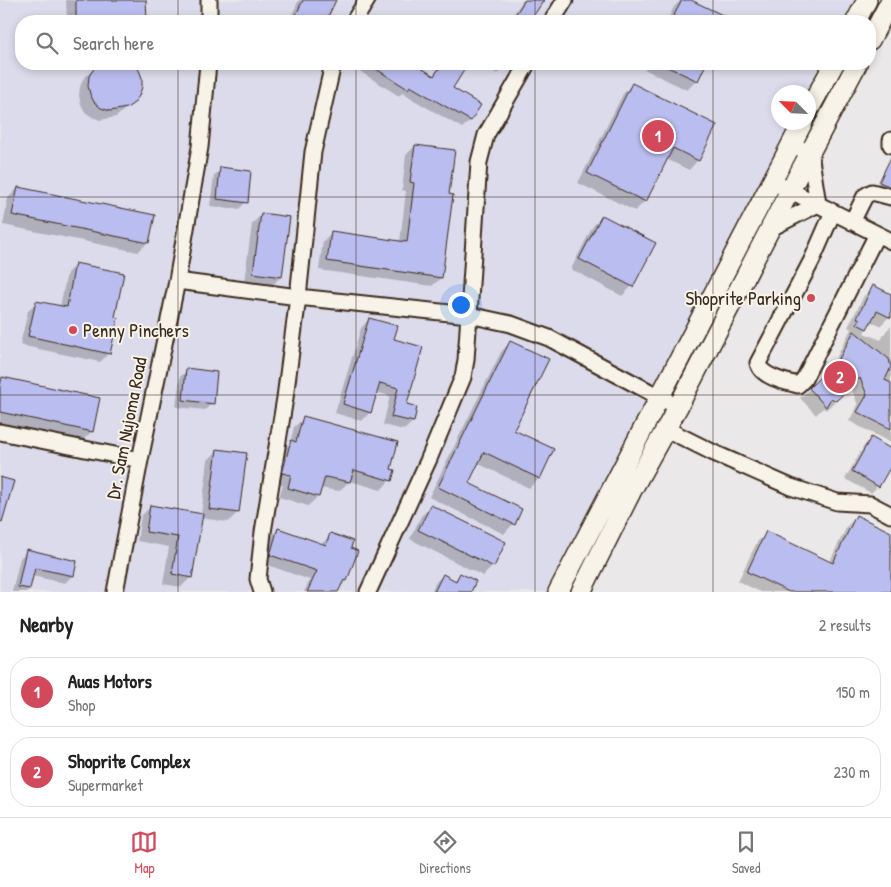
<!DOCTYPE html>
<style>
body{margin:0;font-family:"Patrick Hand",sans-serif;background:#f6f6f6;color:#222}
.compass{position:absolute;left:771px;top:85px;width:45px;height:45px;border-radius:50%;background:#fff;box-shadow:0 2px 8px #0003;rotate:294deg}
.you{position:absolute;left:460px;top:304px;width:18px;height:18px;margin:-12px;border:4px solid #fff;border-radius:50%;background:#1a73e8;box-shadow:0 0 0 8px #1a73e833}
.badge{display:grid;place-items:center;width:32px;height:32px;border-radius:50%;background:#d1495b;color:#fff;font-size:16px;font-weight:700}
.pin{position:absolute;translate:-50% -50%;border:2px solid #fff;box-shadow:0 1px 5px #0006}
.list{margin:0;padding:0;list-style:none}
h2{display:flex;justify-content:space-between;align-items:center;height:65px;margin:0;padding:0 20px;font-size:21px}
h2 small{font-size:16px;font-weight:400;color:#767676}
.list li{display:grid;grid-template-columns:32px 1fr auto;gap:15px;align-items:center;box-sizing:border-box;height:70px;margin:0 10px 10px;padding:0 10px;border:1px solid #e0e0e0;border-radius:20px}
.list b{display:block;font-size:19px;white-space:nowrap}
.list p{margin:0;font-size:16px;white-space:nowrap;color:#767676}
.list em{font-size:16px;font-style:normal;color:#767676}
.icon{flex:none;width:28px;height:28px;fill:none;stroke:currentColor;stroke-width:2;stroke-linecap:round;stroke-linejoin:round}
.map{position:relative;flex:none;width:891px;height:592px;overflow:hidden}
.search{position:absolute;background:#fff;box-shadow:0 2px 8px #0003;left:15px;right:15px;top:15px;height:55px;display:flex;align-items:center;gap:12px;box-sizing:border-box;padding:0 18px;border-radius:20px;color:#767676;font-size:19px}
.sheet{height:225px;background:#fff}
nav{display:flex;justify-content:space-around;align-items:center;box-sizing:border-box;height:70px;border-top:1px solid #e0e0e0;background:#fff;font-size:14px;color:#767676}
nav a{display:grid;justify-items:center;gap:2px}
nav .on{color:#d1495b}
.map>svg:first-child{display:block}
</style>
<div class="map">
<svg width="891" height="592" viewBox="0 0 891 592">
<rect width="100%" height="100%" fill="#ebe8e9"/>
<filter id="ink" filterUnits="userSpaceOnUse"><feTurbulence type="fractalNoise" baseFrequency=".02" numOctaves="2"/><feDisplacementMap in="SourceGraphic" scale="10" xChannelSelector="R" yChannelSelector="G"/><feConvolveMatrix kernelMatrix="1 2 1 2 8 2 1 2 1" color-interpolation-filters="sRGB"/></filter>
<g filter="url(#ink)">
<path fill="#dcdbeb" d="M0,0H868L857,21H21V64H835L808,92H778V122L804,123L558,592H0Z"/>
<path fill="#0003" d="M66,0H145L146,21H67Z
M299,0H334L324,21H289Z
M523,0H542L529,21H509Z
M681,0H688L726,18L725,21H667L674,7Z
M99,64H132L138,71L133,102L116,117L100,120L92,117L85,112L81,104L79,96L80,87L83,79Z
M356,64H413L433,76L441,64H466L451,89L479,105L470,121L462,128L402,93L399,96L353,67Z
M482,64H506L497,74Z
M647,64H705L697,80L687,90L644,69Z
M632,84L698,160L689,170L666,159L645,201L635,211L578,183L623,94Z
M415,146L448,195L441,278L432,286L319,270L323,241L332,232L400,242L406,191L402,190L406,155Z
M891,164V190L878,184L887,165Z
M221,169L246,202L239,209L210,206L214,176Z
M18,188L148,242L138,252L3,225L8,198Z
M261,215L281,277L271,286L244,283L252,224Z
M603,216L654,244L632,286L622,296L571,269L593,226Z
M75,265L109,353L100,362L20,345L28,311L37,302L60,307L67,273Z
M873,287L891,296V314L889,317L880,326L870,321L864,333L881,340L886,331L891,326V443L849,421L858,405L850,386L826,410L823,408L816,415L800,398L831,368L851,329L848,327L864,296Z
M369,319L392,340L406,405L413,422L404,430L383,425L390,396L376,392L370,412L362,421L335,413L361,328Z
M510,342L513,430L553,450L539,479L529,488L477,463L467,484L513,524L504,534L429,497L501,352Z
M187,370L212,403L205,410L176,407L180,377Z
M2,378L92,431L82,441L0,424V380Z
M304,418L389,470L390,480L381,490L350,481L339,491L320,488L318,496L308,506L279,497L283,485L273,482L282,451L290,444L294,427Z
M871,439L891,450V463L878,486L871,493L845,479L864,446Z
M218,450L238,512L228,522L201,518L191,577L181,587L163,584L169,547L137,541L141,516L151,506L201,515L208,460Z
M431,507L493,566L483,576L410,539L421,516Z
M857,517L891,533V592H760L738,581L757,542L767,533L829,563L847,526Z
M278,529L322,544L331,534L346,580L337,592H304L310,580L262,563L269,538Z
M27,551L75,562L72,576L65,583L32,576L29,589L26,592H12L20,558Z
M460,574L469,592H431L436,582L443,575L454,581Z"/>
<path fill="#babdef" stroke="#3b2a1e" d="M76,0H146L147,21H76Z
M303,0H336L326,21H293Z
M525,0H544L530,21H511Z
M682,0H691L735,21H671Z
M97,64H133L139,70L142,78V87L139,96L134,103L127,108L110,111L101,108L94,102L90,94L88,86L89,76Z
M368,64H415L434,76L442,64H468L453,88L481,105L471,121L410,86L408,89Z
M661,64H706L698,81Z
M632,83L717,125L699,161L673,148L646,202L587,173Z
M415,145L455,150L449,194L453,195L442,278L327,261L331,231L407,242L414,183L410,182Z
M891,157V187L879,182Z
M220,167L251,171L248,203L217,199Z
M18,187L155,215L149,243L12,215Z
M261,213L290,217L282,277L253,273Z
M602,215L656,243L633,287L579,259Z
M75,263L124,273L115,317L118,318L110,354L28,336L36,301L67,307Z
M873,285L891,294V318L877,311L867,329L857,324L860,319L857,318Z
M369,318L398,326L394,339L423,347L407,404L417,407L414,422L391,417L398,388L380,383L371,413L343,404Z
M854,331L889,359L891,367L885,380L891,383V429L857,412L867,395L860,378L836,401L831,398L826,407L809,388L840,357Z
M510,341L549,359L514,430L554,449L540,479L484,452L469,483L522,509L515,525L438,487Z
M186,368L217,372L214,404L183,400Z
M2,377L100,398L93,432L0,412V386Z
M303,416L398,442L391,469L395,470L392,481L354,470L350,482L325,477L319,497L288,488L291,475L282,473L283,470L291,440L296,442Z
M871,437L891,449V466L879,487L852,471Z
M217,449L247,453L239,513L209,509Z
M0,477L14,481L2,522L0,521Z
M150,505L203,514L192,578L172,574L178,537L146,532Z
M431,505L506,542L494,567L418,530Z
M856,515L891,532V592H789L747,572L766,531L833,563Z
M278,528L326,545L330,533L353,541L351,548L358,551L347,581L344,580L338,592H307L317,571L270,555Z
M26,549L77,561L74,576L35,568L30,589L18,587Z
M460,573L476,581L471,592H434L443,574L456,581Z"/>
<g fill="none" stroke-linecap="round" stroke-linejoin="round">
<g stroke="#3b2a1e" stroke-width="19">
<path id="minor" d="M209,21V0
M354,21L367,0
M552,21L565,0
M891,140V145
M781,186L891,241
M833,212L812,260L758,363C761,377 786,382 798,385L804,379L877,234
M852,222L865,196L872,192L891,197
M771,228L818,204L810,153L791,144
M177,281L298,297L469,315L511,324L549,338L678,407
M666,429L714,453L791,487L837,502L870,504L891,515
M0,432L140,460
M115,592L140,460L177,281L200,147L208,64
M262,592L258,579L263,532L285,398L298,297L313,152L333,64
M368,592L428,461L463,377L466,360L479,162L486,135L527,64"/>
</g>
<g stroke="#3b2a1e" stroke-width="22">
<path id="major" d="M856,21L867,0
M870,40L891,0
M808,111L834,64
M558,592L803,122
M581,592L632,490L678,407L787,196L857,64"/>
</g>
<use href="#minor" stroke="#f7f3e8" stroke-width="15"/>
<use href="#major" stroke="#f7f3e8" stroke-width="19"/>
</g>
</g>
<path fill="none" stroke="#3b2a1e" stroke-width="1" stroke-opacity="0.55" d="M178,0V21M356,0V21M535,0V21M713,0V21M178,64V592M356,64V592M535,64V592M713,64V592M0,197H891M0,395H891"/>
<g fill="#d1495b" stroke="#f7f3e8" stroke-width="2">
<circle cx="811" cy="298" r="5"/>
<circle cx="73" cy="330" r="5"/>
</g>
<g text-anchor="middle" stroke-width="4" stroke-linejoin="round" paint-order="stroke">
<g font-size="19" fill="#3b2a1e" stroke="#f7f3e8" text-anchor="end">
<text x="801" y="305">Shoprite Parking</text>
<text x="83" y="337" text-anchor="start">Penny Pinchers</text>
</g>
<g font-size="19" fill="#3b2a1e" stroke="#f7f3e8">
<text transform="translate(126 428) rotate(-79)" y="7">Dr. Sam Nujoma Road</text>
</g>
</g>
</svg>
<svg class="compass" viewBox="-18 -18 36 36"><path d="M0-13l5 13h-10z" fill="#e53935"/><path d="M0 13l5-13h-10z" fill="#767676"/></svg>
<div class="you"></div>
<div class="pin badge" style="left:658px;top:136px">1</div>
<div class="pin badge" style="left:840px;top:377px">2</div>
<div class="search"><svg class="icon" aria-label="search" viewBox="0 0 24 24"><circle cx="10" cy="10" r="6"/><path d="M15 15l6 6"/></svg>Search here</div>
</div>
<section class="sheet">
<h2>Nearby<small>2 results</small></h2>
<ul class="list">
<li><span class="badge">1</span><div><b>Auas Motors</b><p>Shop</p></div><em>150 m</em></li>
<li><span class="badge">2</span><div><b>Shoprite Complex</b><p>Supermarket</p></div><em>230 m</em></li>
</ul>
</section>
<nav>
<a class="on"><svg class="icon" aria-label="map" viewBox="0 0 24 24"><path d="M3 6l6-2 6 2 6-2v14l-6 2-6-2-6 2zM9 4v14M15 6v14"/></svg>Map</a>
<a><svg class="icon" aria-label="directions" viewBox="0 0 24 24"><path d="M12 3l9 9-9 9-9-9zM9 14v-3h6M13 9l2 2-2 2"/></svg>Directions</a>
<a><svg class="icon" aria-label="saved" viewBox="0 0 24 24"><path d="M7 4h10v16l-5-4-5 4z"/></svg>Saved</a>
</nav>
